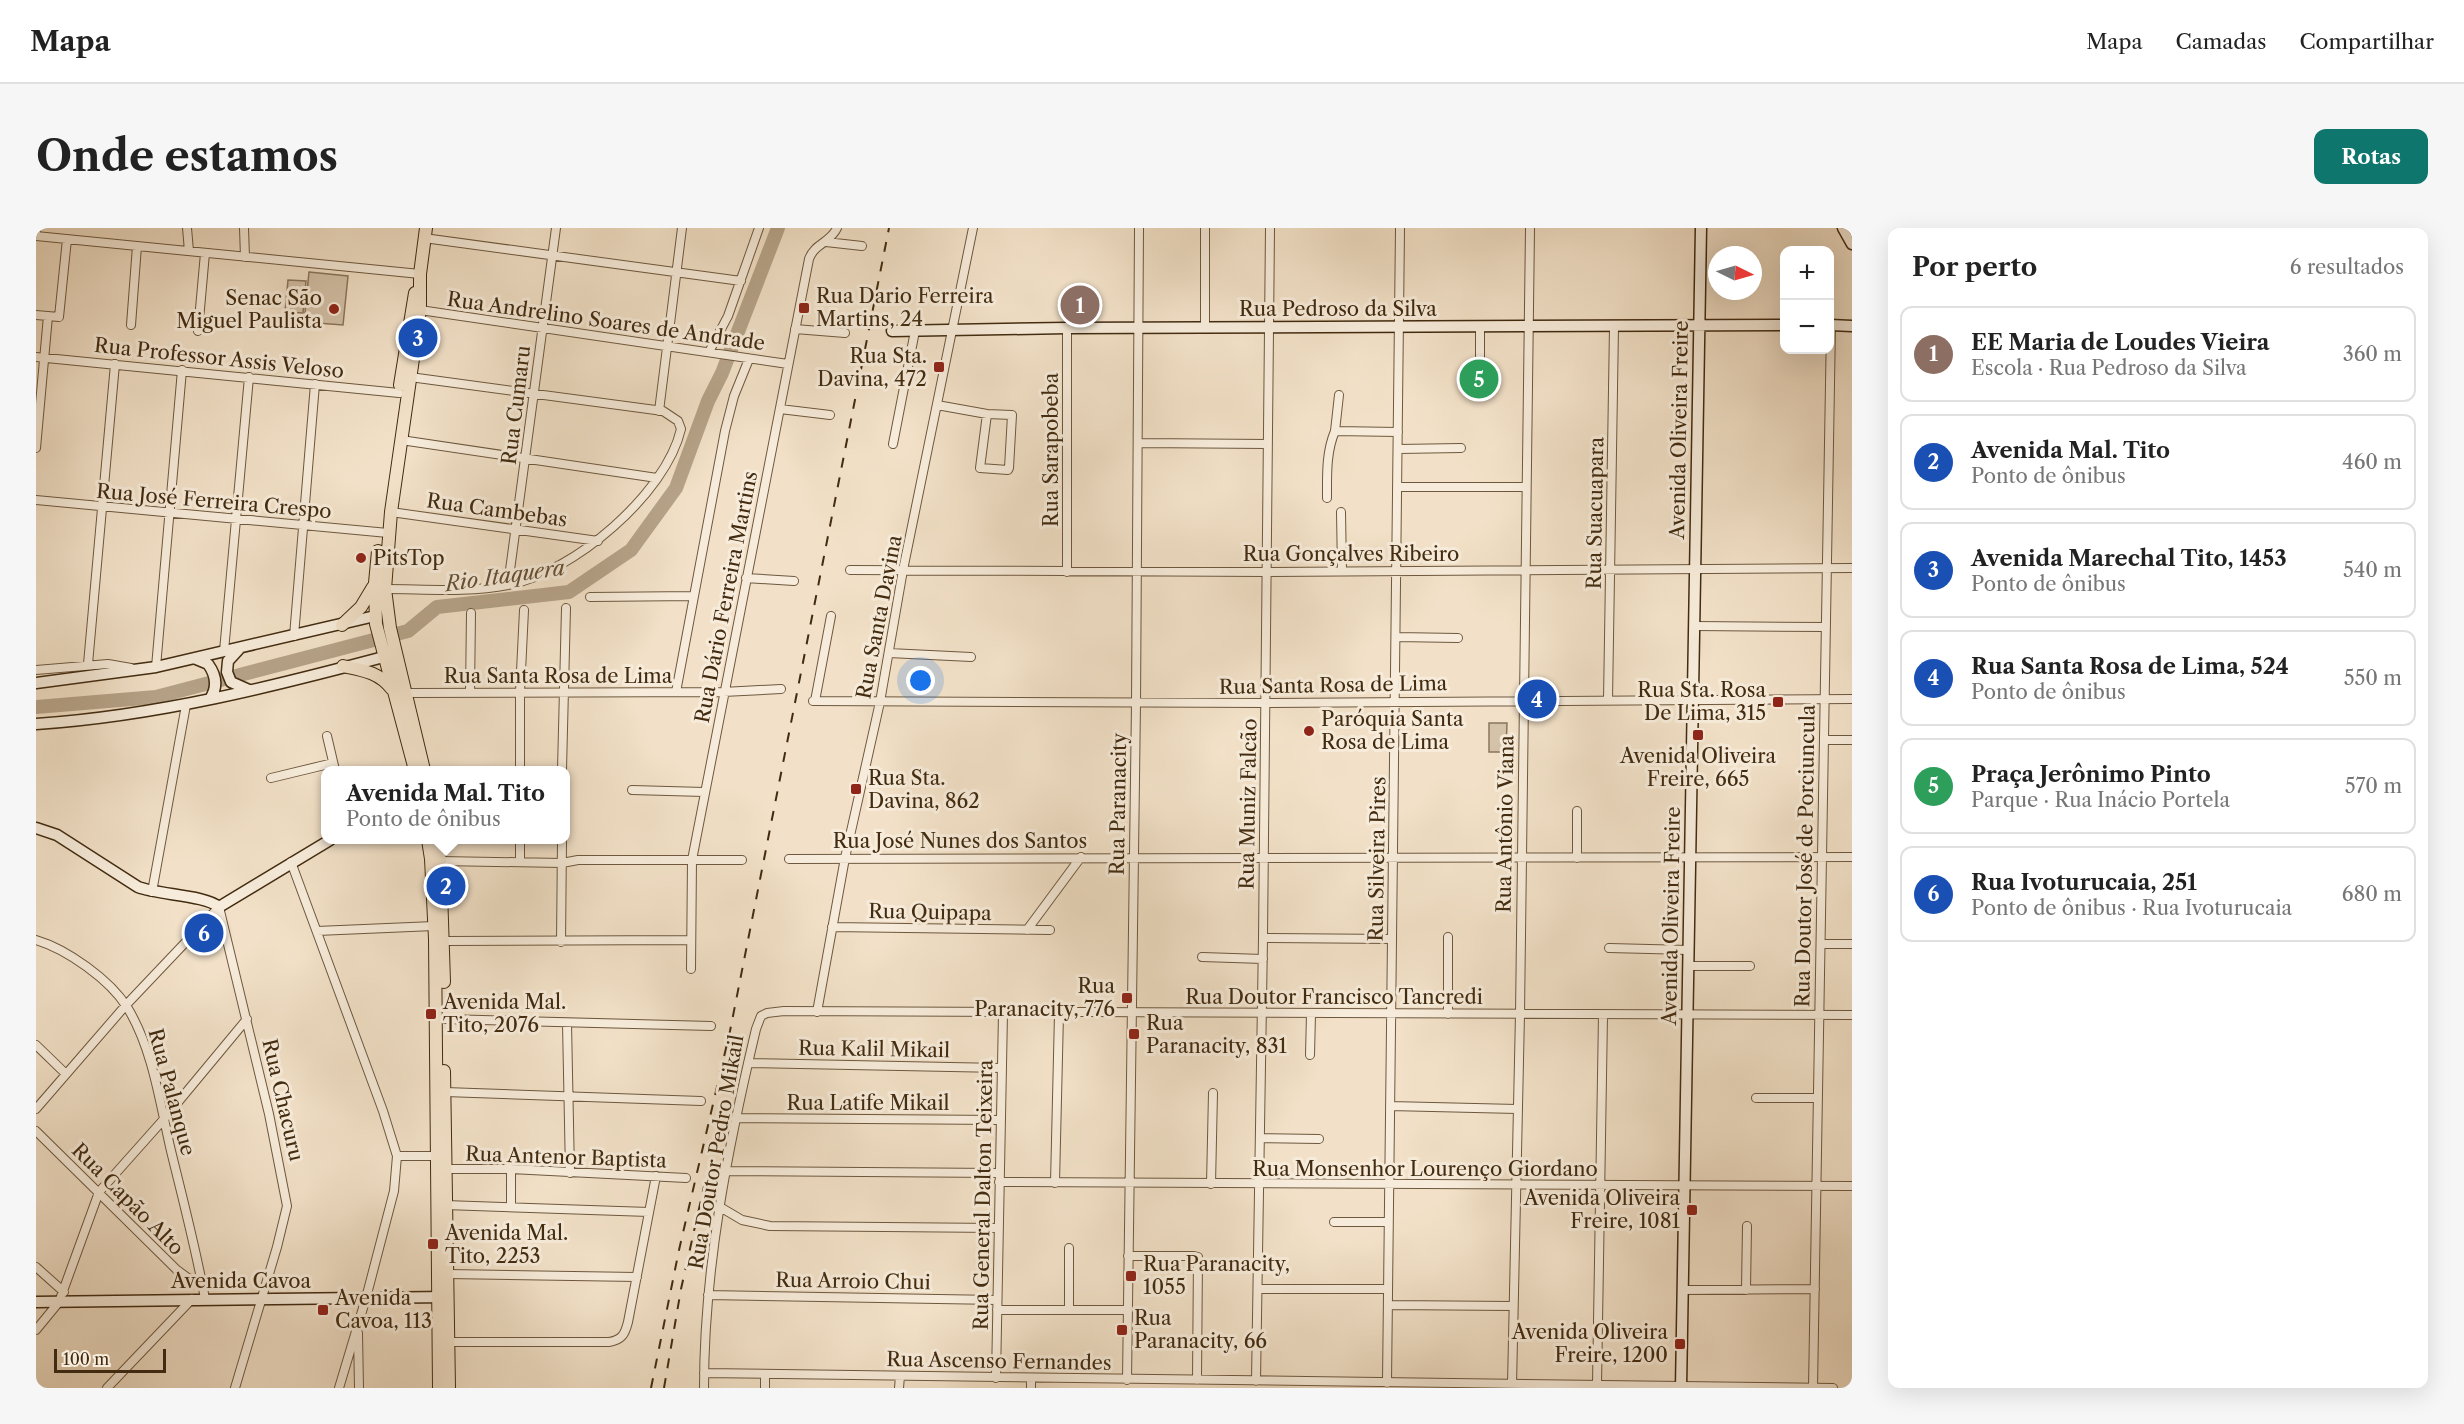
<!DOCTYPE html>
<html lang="pt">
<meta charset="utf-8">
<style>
body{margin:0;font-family:"Libre Caslon Text",serif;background:#f6f6f6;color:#222}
.controls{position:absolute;right:18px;top:18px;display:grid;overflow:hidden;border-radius:12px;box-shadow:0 6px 24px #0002}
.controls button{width:54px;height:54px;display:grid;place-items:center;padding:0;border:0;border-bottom:2px solid #e0e0e0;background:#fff;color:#222;font:30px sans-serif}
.compass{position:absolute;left:1672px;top:18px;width:54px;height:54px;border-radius:50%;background:#fff;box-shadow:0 6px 24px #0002;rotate:95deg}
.scale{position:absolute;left:18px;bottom:15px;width:112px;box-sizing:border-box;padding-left:6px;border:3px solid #422b10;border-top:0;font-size:16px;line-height:21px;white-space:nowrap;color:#422b10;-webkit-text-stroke:4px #f7ecdb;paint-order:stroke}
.you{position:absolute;left:885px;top:453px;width:21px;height:21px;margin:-15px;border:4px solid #fff;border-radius:50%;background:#1a73e8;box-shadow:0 0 0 9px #1a73e833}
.badge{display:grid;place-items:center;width:39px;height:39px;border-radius:50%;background:#0f766e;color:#fff;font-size:20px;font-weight:700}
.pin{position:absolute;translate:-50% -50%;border:3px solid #fff;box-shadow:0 2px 6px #0006}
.popup{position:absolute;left:285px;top:538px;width:249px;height:78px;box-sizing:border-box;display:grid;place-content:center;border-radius:12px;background:#fff;filter:drop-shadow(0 2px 4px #0005);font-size:20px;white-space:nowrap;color:#767676}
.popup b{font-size:22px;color:#222}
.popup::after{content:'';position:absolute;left:50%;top:100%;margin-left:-12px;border:12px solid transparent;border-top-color:#fff}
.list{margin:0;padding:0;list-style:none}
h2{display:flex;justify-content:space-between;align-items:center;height:78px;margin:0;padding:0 24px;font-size:26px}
h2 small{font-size:20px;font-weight:400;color:#767676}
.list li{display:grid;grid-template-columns:39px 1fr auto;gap:18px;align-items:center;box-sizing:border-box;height:96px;margin:0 12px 12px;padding:0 12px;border:2px solid #e0e0e0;border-radius:12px}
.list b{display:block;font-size:22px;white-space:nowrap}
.list p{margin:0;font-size:20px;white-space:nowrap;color:#767676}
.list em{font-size:20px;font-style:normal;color:#767676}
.map{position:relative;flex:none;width:1816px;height:1160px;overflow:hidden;border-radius:12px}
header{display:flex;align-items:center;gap:36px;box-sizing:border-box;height:84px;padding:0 30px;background:#fff;border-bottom:2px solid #e0e0e0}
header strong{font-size:28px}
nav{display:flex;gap:33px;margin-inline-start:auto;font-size:21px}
.intro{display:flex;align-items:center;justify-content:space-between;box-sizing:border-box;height:144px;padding:0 36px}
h1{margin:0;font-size:42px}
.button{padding:15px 27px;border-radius:12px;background:#0f766e;color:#fff;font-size:21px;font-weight:700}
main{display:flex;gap:36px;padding:0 36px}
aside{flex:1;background:#fff;border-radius:12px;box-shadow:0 6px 24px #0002}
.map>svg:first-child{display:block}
</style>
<header>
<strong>Mapa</strong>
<nav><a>Mapa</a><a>Camadas</a><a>Compartilhar</a></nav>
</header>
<div class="intro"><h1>Onde estamos</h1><a class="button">Rotas</a></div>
<main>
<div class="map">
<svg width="1816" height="1160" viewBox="0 0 1816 1160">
<rect width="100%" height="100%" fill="#f2e1c8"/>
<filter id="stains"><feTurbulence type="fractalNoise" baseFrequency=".00333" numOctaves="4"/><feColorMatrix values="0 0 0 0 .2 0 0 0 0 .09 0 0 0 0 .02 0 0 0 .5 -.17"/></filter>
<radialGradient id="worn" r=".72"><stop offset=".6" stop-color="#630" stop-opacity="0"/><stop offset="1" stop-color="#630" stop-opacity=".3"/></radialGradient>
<path fill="#d4c2a9" stroke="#8b765c" stroke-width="1.5" d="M273,44L312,48L307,97L268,94Z
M252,52L270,53L267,85L249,84Z
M1442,137L1448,138V160H1437L1438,142Z
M1453,495H1471L1470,524H1453Z"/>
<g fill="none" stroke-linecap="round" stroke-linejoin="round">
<path stroke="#b6a389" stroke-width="14" d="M0,479L120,469L372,403L401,379L533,364L595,322L640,260L672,173L686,145L742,0"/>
<g stroke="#6e583e" stroke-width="10">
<path id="street" d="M151,0L153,23
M208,0L209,29
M0,4V8L384,46
M388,10L705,53
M790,14L826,18
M384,82L752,136
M0,87L23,89L31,11
M95,97L101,18
M1169,99V0
M759,101L809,105
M162,103L169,25
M673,124L692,88L723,0
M0,129L363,165
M1444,135V99
M901,177L951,186L976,187L973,240L972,242L944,240L951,186
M744,181L794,187
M623,183L646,0
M1299,203L1303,167
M365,212L621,250
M1102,215L1232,216
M857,216L879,103
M0,220L12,88
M1362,221L1425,220
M1361,259H1490
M1291,270C1291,247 1290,224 1299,203L1362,204
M0,272L352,305
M355,284L562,313
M1305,284L1306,343
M814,342L1232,344L1816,340
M1031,344V100
M710,350L758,353
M472,357L520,0
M349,361C389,361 432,365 472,357C537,345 630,266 645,201L642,193L627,183L374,149
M554,369L658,368
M1658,398L1790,399
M258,408L279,156
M1360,409L1422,410
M188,423L213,149
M853,425L935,429
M52,436L79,136
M120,439L146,142
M0,442L72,436L95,440
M640,464L689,203L698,168L713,131
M371,465L687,464L745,461
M434,465L435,385
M1572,472L1578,99
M777,473L1230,475L1816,471
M779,473L795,388
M291,508L299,542
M1788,512H1816
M484,542V464L488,382
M526,542L530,380
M235,550L297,535
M596,562L668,564
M1541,630V583
M753,631L1816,629
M404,633L526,635L542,632H706
M484,633V612
M255,634L347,883L361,928L358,963L330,1070L303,1160
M116,664L150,477
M796,699L1014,702
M991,702L1045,629
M281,703L398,698
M1412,709V786
M1227,710L1356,711
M0,712C31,721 74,752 91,779C117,821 124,876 135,923C147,972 160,1021 169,1071
M408,713L654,712
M525,714L526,612
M1785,716H1816
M1573,720L1653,722
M1166,729L1227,731
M1652,738H1714
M655,741L656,632L773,31C778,16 795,14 801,0
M781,784L809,630L844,474L867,342L937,0
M408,791L675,798
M531,795L534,945
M0,817L30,846
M1274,827L1275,786
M712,835L965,840
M409,864L665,873
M1720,870H1782
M1354,878L1481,881
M0,881L90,777L183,679L233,886L251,978L241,1019L199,1160
M700,890L964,892
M0,903L141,1042L152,1050L166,1054
M1224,910L1283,911
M361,928H400
M409,941H475L650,950
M690,943L963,945
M963,954L1816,958
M1019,955L1023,786
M1175,956L1177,865
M409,977L613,984
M475,979V941
M684,979L706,992L734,998L962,1000
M1298,994H1352
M1092,1028H1158L1162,1029L1161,1152
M0,1039L28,1064
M411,1046L601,1049
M1222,1061H1352
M1647,1062L1779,1061
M1710,1062L1711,998
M672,1067L961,1072
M1352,1077L1476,1078
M961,1082H1092
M1033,1082V1020
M0,1102L23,1074L63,964L128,891L211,791
M322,1105L323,1160
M409,1114H573C586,1112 589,1106 592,1094L620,948
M668,1145L1797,1160
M960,1150L967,785
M1091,1152L1100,475L1103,0
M1220,1153L1227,710L1234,0
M1351,1155L1364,0
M1476,1157L1484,786L1494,0
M1561,1157L1567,787
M71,1160L156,1071
M668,1160C668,1039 692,919 720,801L725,788L731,785L748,783L1816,787
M729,1160V1146
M863,1160L864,1148
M995,1160V1150
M1777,1160L1795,97"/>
</g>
<g stroke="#422b10" stroke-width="13">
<path id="secondary" d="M1807,0L1816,16
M1794,97L1816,98
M856,103L1031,100L1748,97
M203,421L192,433L191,444L195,454L213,462
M160,431L172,436C180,447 182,459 174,471
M0,455L120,439L339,388
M0,496C121,488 239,458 355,427
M0,600L21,607L102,659C123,667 169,667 183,679L294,612
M0,1074L411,1069
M1645,1160L1665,0"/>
</g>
<g stroke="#422b10" stroke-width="14">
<path id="primary" d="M364,157L379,65
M342,323L339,355L340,396L379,542
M306,397L325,379L337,359
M307,438C326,442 343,444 356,461
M388,542L354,400L349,361L355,284L384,82V46L390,0
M392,612L395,631L399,711L403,1160
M401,612L404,633L408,754
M408,843L413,1160"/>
</g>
<use href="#street" stroke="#f7ecdb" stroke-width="8"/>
<use href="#secondary" stroke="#f7ecdb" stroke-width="10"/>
<use href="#primary" stroke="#f2e1c8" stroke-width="12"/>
<path stroke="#422b10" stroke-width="2" stroke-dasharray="10 10" stroke-linecap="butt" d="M615,1160L643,1022L694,803L853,0
M628,1160L645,1061L671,945"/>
</g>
<g fill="#8f2418" stroke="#f7ecdb" stroke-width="2">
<rect x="762" y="74" width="12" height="12" rx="3"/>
<circle cx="298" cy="81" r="6"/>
<rect x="897" y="133" width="12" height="12" rx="3"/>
<circle cx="325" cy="330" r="6"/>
<rect x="1736" y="468" width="12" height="12" rx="3"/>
<circle cx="1273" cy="503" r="6"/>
<rect x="1656" y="501" width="12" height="12" rx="3"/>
<rect x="814" y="555" width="12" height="12" rx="3"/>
<rect x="1085" y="764" width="12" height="12" rx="3"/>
<rect x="389" y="780" width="12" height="12" rx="3"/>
<rect x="1092" y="800" width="12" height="12" rx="3"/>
<rect x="1650" y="976" width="12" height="12" rx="3"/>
<rect x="391" y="1010" width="12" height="12" rx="3"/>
<rect x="1089" y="1042" width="12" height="12" rx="3"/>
<rect x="281" y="1076" width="12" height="12" rx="3"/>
<rect x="1080" y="1096" width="12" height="12" rx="3"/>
<rect x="1638" y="1110" width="12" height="12" rx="3"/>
</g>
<g text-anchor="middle" stroke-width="6" stroke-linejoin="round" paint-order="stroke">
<g font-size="20" fill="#422b10" stroke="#f7ecdb" text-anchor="start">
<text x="780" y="75">Rua Dario Ferreira<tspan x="780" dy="23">Martins, 24</tspan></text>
<text x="286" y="77" text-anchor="end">Senac São<tspan x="286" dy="23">Miguel Paulista</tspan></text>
<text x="891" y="135" text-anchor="end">Rua Sta.<tspan x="891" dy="23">Davina, 472</tspan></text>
<text x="337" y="337">PitsTop</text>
<text x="1730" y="469" text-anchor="end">Rua Sta. Rosa<tspan x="1730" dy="23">De Lima, 315</tspan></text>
<text x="1285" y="498">Paróquia Santa<tspan x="1285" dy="23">Rosa de Lima</tspan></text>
<text x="1662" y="535" text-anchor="middle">Avenida Oliveira<tspan x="1662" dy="23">Freire, 665</tspan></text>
<text x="832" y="557">Rua Sta.<tspan x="832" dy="23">Davina, 862</tspan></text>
<text x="1079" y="765" text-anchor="end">Rua<tspan x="1079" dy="23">Paranacity, 776</tspan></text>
<text x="407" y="781">Avenida Mal.<tspan x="407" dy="23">Tito, 2076</tspan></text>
<text x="1110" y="802">Rua<tspan x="1110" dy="23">Paranacity, 831</tspan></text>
<text x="1644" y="977" text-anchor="end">Avenida Oliveira<tspan x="1644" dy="23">Freire, 1081</tspan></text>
<text x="409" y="1012">Avenida Mal.<tspan x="409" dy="23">Tito, 2253</tspan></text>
<text x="1107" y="1043">Rua Paranacity,<tspan x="1107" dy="23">1055</tspan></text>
<text x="299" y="1077">Avenida<tspan x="299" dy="23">Cavoa, 113</tspan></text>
<text x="1098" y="1097">Rua<tspan x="1098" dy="23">Paranacity, 66</tspan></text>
<text x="1632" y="1111" text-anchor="end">Avenida Oliveira<tspan x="1632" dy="23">Freire, 1200</tspan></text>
</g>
<g font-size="20" fill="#422b10" stroke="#f7ecdb">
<text x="1302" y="88">Rua Pedroso da Silva</text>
<text transform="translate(570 93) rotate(8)" y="7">Rua Andrelino Soares de Andrade</text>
<text transform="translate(183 130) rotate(6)" y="7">Rua Professor Assis Veloso</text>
<text transform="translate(480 177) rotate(-83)" y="7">Rua Cumaru</text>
<text transform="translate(1643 202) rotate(-89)" y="7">Avenida Oliveira Freire</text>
<text transform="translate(1015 222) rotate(-90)" y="7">Rua Sarapobeba</text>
<text transform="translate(178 273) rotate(5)" y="7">Rua José Ferreira Crespo</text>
<text transform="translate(461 282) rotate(8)" y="7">Rua Cambebas</text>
<text transform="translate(1559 285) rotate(-89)" y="7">Rua Suacuapara</text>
<text x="1315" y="333">Rua Gonçalves Ribeiro</text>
<text transform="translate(690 369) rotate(-79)" y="7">Rua Dário Ferreira Martins</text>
<text transform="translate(843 389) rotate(-79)" y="7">Rua Santa Davina</text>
<text x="522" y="455">Rua Santa Rosa de Lima</text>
<text transform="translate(1297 457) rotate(-1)" y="7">Rua Santa Rosa de Lima</text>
<text transform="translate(1082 576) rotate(-89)" y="7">Rua Paranacity</text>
<text transform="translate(1212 576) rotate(-89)" y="7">Rua Muniz Falcão</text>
<text transform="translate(1469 596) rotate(-89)" y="7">Rua Antônio Viana</text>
<text x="924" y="620">Rua José Nunes dos Santos</text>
<text transform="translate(1769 628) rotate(-89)" y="7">Rua Doutor José de Porciuncula</text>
<text transform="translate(1341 631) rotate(-89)" y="7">Rua Silveira Pires</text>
<text transform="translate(894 684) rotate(1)" y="7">Rua Quipapa</text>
<text transform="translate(1635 688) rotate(-89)" y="7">Avenida Oliveira Freire</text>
<text x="1298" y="776">Rua Doutor Francisco Tancredi</text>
<text transform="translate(838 821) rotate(1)" y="7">Rua Kalil Mikail</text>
<text transform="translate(136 864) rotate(75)" y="7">Rua Palanque</text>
<text transform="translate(247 872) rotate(77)" y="7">Rua Chacuru</text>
<text x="832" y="882">Rua Latife Mikail</text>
<text transform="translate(680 924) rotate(-80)" y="7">Rua Doutor Pedro Mikail</text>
<text transform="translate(530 929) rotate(2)" y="7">Rua Antenor Baptista</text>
<text x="1389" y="948">Rua Monsenhor Lourenço Giordano</text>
<text transform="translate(947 967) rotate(-89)" y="7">Rua General Dalton Teixeira</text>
<text transform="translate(92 971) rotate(45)" y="7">Rua Capão Alto</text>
<text x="205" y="1060">Avenida Cavoa</text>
<text transform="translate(817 1053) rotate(1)" y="7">Rua Arroio Chui</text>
<text transform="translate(963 1133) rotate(1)" y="7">Rua Ascenso Fernandes</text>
</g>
<g font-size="21" font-style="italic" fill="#654f34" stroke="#f7ecdb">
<text transform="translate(469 348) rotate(-8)" y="7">Rio Itaquera</text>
</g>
</g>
<rect width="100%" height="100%" filter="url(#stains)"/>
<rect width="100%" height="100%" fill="url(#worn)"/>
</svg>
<div class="controls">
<button>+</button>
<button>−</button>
</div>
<svg class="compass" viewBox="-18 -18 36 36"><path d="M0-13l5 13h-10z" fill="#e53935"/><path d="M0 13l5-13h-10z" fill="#767676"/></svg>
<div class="scale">100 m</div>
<div class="you"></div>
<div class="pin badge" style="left:1044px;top:77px;background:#8d6e63">1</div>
<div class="pin badge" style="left:410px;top:658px;background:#1a4fb4">2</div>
<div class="popup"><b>Avenida Mal. Tito</b>Ponto de ônibus</div>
<div class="pin badge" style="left:382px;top:110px;background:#1a4fb4">3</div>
<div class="pin badge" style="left:1501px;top:471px;background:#1a4fb4">4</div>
<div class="pin badge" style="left:1443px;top:151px;background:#2e9e5b">5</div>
<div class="pin badge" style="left:168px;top:705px;background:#1a4fb4">6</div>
</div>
<aside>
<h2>Por perto<small>6 resultados</small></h2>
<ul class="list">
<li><span class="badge" style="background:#8d6e63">1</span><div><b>EE Maria de Loudes Vieira</b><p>Escola · Rua Pedroso da Silva</p></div><em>360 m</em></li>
<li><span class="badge" style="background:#1a4fb4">2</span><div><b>Avenida Mal. Tito</b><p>Ponto de ônibus</p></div><em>460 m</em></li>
<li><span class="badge" style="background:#1a4fb4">3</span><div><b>Avenida Marechal Tito, 1453</b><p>Ponto de ônibus</p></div><em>540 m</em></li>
<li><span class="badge" style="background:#1a4fb4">4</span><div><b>Rua Santa Rosa de Lima, 524</b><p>Ponto de ônibus</p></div><em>550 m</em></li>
<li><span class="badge" style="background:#2e9e5b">5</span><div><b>Praça Jerônimo Pinto</b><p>Parque · Rua Inácio Portela</p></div><em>570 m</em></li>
<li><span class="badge" style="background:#1a4fb4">6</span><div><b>Rua Ivoturucaia, 251</b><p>Ponto de ônibus · Rua Ivoturucaia</p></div><em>680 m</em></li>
</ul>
</aside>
</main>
